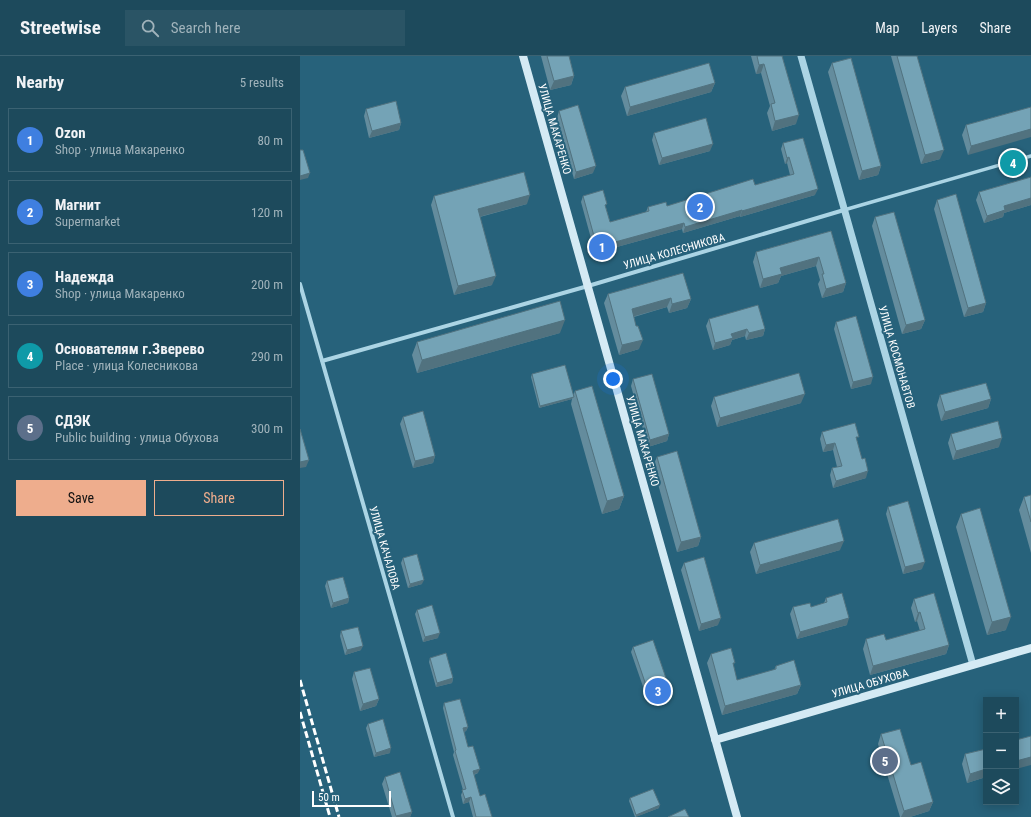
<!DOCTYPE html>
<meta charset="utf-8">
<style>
body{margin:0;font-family:"Roboto Condensed",sans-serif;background:#2a5465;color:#f1f3f6}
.controls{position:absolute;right:12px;bottom:12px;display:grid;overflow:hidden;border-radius:0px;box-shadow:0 2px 10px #0003}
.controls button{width:36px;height:36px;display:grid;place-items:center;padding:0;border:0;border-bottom:1px solid #3b6272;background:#1d4a5c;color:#f1f3f6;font:20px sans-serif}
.scale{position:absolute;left:12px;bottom:10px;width:79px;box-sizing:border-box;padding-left:4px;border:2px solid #fff;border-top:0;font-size:11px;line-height:14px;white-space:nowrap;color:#fff;-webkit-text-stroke:3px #27627b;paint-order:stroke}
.you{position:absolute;left:313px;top:323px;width:14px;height:14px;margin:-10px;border:3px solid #fff;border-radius:50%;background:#1a73e8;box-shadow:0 0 0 6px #1a73e833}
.badge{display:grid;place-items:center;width:26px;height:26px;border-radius:50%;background:#eead8d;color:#fff;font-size:13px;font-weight:700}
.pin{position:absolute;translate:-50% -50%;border:2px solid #fff;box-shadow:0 1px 4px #0006}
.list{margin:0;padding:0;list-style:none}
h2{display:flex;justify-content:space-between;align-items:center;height:52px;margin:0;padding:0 16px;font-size:17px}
h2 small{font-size:13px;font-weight:400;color:#a0b3bb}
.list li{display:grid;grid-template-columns:26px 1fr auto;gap:12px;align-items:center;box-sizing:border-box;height:64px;margin:0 8px 8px;padding:0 8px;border:1px solid #3b6272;border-radius:0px}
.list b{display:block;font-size:15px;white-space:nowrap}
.list p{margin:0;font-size:13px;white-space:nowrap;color:#a0b3bb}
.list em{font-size:13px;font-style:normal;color:#a0b3bb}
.actions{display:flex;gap:8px;padding:12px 16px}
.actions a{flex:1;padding:9px 0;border:1px solid #eead8d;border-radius:0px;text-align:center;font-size:14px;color:#eead8d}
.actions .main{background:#eead8d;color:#111}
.icon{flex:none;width:22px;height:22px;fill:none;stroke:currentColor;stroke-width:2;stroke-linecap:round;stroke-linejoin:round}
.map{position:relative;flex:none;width:731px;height:761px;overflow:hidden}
header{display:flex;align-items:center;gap:24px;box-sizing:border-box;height:56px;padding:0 20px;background:#1d4a5c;border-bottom:1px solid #3b6272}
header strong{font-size:19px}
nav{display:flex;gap:22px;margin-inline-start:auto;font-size:14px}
.search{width:280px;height:36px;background:#2a5465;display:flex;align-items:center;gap:10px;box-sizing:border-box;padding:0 14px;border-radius:0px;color:#a0b3bb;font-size:15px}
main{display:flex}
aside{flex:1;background:#1d4a5c}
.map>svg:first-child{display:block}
</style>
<header>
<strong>Streetwise</strong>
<div class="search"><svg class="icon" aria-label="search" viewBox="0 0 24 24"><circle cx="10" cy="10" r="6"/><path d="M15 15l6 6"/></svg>Search here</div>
<nav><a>Map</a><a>Layers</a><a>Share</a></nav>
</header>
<main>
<aside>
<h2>Nearby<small>5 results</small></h2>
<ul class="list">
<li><span class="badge" style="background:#3f7fe0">1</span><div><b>Ozon</b><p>Shop · улица Макаренко</p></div><em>80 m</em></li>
<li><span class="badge" style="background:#3f7fe0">2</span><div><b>Магнит</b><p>Supermarket</p></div><em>120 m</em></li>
<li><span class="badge" style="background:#3f7fe0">3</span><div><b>Надежда</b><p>Shop · улица Макаренко</p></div><em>200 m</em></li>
<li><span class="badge" style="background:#0f9aa8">4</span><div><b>Основателям г.Зверево</b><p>Place · улица Колесникова</p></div><em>290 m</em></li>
<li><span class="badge" style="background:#5c6f8a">5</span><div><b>СДЭК</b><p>Public building · улица Обухова</p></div><em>300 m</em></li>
</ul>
<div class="actions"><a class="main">Save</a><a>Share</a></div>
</aside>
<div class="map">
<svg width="731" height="761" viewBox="0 0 731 761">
<rect width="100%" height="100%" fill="#27627b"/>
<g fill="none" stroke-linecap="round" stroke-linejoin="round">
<path stroke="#abd4e4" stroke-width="3.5" d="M544,154L731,100"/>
<path stroke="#abd4e4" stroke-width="4" d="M0,228L153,761
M22,305L288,230L544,154"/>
<path stroke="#abd4e4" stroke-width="7" d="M501,0L673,609"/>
<path stroke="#d4eaf4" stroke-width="8" d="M223,0L437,761
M415,684L731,592"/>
<path stroke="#fff" stroke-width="3" stroke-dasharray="7 3" stroke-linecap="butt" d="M0,624L39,761
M0,656L30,761"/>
</g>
<path fill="#648c9d" d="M241,0H269L274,20L271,29L250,34Z
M451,0H482L496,68L472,75L467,57L470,50L461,17L456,18Z
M591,0H617L640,103L621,108Z
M532,7L581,110L578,119L559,124L528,16Z
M415,27L411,36L327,60L321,40L325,31Z
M731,51L668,99L662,79L666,69Z
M66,53L101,67L99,74L69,82L64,60Z
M259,55L293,117L274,123L257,62Z
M354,77L410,95L359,109L352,84Z
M483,87L515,139L440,161V160L383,177L382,173L295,197L281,146L283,140L306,152L310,166L346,156L348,151L367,150L455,129L490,119L487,107L485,108L481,93Z
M731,121V149L704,157L703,161L684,167L676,144L679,136Z
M134,140L227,148L180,161L192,229L154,239L131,149Z
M637,144L686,247L683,256L664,261L634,153Z
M575,161L625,264L621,273L602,278L572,170Z
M531,175L546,227L543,236L522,242L518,228L520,224L516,210L481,220L478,227L460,232L453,206L456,196Z
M308,238L391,243L387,252L369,257L367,251L334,261L339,293L319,299L304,247Z
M409,263L465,273L463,280L446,284L445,280L432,284L430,289L413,294L406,270Z
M536,266L571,328L551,333L534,273Z
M260,277L117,317L112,299L117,286Z
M232,318L273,340L275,335L324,440L319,453L302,458L271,348L272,343L239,352L231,321Z
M333,323L369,378L367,385L348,391L331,330Z
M640,339L691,343L688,352L641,365L637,349Z
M414,341L501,347L417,371L411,350Z
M103,361L135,400L133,407L113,412L100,368Z
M522,376L557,385L566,422L533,432L530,419L532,412L537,411L533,394L523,396L520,383Z
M651,378L699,391L653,404L648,387Z
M357,401L401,481L398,490L377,496L353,410Z
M731,439V497L719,454L724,441Z
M588,451L622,513L603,518L586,458Z
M661,458L706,574L687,579L656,471Z
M454,487L540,494L456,518L450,496Z
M103,502L122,528L108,532L101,507Z
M384,507L418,569L399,575L381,514Z
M27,525L49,542L48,547L31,552L25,530Z
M526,542L547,569L497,583L490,558L493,551H511L524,547Z
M614,543L649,589L646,598L570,619L563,593L566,583L586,584L620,575L617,565L615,566L611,552Z
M117,554L138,582L123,586L115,558Z
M41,575L61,594L45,599L40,580Z
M333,591L370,634L368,639L348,645L331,596Z
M411,598L433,610L437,624L474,614L476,610L501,629L497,638L422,659L407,607Z
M130,602L153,622L152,627L136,631L129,606Z
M54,616L79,643L76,650L60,655L52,623Z
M144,647L168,671L166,675L164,676L168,691L178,717L174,719L180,740L192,761H173L169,746L163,748L161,739L163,734L153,699L154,696L143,652Z
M68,668L90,697L74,701L66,672Z
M581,678L611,709L633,746L629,755L610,761H600L578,688Z
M686,693V721L667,727L662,708L665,698Z
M85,721L112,756L110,761H92L82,728Z
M330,742L359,752L335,761L329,745Z"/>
<path fill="#51727f" d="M464,8L461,17L456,18L459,9Z
M274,20L271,29L250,34L254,25Z
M415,27L411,36L327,60L330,51Z
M499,59L496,68L472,75L475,65Z
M101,67L99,74L69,82L72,75Z
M731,73V81L668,99L671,90Z
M413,88L410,95L359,109L362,102Z
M644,94L640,103L621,108L625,99Z
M489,101L487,107L485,108L487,102Z
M296,110L293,117L274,123L276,116Z
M581,110L578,119L559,124L562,115Z
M10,117L8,122L0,124V120Z
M518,133L515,139L440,161L442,155Z
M230,139L227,148L175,162L178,153Z
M731,142V149L704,157L703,161L684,167L687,160L704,150Z
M442,154L440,160L383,177L385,171Z
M384,167L382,173L295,197L297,191Z
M519,201L516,210L481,220L478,227L460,232L463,223L480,212Z
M196,220L192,229L154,239L158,230Z
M546,227L543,236L522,242L526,233Z
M371,242L367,251L328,262L332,253Z
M391,243L387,252L369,257L372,248Z
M686,247L683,256L664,261L668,252Z
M265,264L260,277L117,317L122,304Z
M625,264L621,273L602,278L606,269Z
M447,273L445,280L432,284L430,289L413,294L415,287L431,278Z
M465,273L463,280L446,284L449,277Z
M343,284L339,293L319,299L322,289Z
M573,321L571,328L551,333L553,326Z
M505,338L501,347L417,371L420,362Z
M273,341L272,343L239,352L240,350Z
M691,343L688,352L641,365L645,356Z
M369,378L367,385L348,391L350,384Z
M702,382L699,391L653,404L656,395Z
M535,387L533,394L523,396L526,389Z
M135,400L133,407L113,412L115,405Z
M9,404L6,411L0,412V406Z
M568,415L566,422L533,432L536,425Z
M324,440L319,453L302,458L307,445Z
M401,481L398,490L377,496L381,486Z
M544,485L540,494L456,518L460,509Z
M625,506L622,513L603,518L605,511Z
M124,524L122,528L108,532L110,528Z
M49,542L48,547L31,552L33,547Z
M620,556L617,565L615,566L618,557Z
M711,561L706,574L687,579L692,566Z
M421,562L418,569L399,575L401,568Z
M549,562L547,569L497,583L500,576Z
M140,577L138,582L123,586L125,581Z
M649,589L646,598L570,619L573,610Z
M63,590L61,594L45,599L47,594Z
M153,622L152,627L136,631L137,627Z
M501,629L497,638L422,659L425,650Z
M370,634L368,639L348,645L350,641Z
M79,643L76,650L60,655L63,648Z
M168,671L166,675L161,677L163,672Z
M91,692L90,697L74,701L76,697Z
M731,701V709L716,713V705Z
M180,713L178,717L171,719L173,715Z
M686,713V721L667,727L670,718Z
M171,741L169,746L163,748L165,743Z
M633,746L629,755L610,761H601L604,755Z
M360,749L359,752L336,761V759Z
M112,756L110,761H96V760Z"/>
<path fill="#74a3b6" stroke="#51727f" d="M247,0H269L274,20L254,25Z
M457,0H482L499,59L475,65L471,48L475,47L464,8L459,9Z
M597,0H617L644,94L625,99Z
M551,2L581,110L562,115L532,7Z
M409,7L415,27L330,51L325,31Z
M96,45L101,67L72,75L66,53Z
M278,49L296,110L276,116L259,55Z
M731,51V73L671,90L666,69Z
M406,62L413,88L362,102L354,77Z
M503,82L518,133L442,155V154L385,171L384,167L297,191L283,140L303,134L307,148L305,149L310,166L349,155L348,151L366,146L367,150L453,123L455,129L494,118L489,101L487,102L483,87Z
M0,94H3L10,117L0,120Z
M224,116L230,139L178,153L196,220L158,230L134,140Z
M731,121V142L704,150L705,154L687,160L679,136Z
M656,138L686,247L668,252L637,144Z
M594,156L625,264L606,269L575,161Z
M531,175L546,227L526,233L522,218H524L519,201L480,212L482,218L463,223L456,196Z
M383,217L391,243L372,248L371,242L332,253L336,270H338L343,284L322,289L308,238Z
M260,245L265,264L122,304L117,286Z
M458,249L465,273L449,277L447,273L431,278L433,282L415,287L409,263Z
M556,260L573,321L553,326L536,266Z
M265,309L274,341L240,350L232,318Z
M499,317L505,338L420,362L414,341Z
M352,318L369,378L350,384L333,323Z
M686,327L691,343L645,356L640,339Z
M292,330L324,440L307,445L275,335Z
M123,355L135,400L115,405L103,361Z
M698,365L702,382L656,395L651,378Z
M555,367L559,381H556L562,403L565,402L568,415L536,425L532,412L542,410L535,387L526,389L522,376Z
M0,373L9,404L0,406Z
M377,395L401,481L381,486L357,401Z
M731,439V466L724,441Z
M608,445L625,506L605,511L588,451Z
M680,452L711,561L692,566L661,458Z
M538,463L544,485L460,509L454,487Z
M117,498L124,524L110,528L103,502Z
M404,501L421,562L401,568L384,507Z
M43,521L49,542L33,547L27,525Z
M542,537L549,562L500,576L493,551L510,547L511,551L527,546L526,542Z
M634,537L649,589L573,610L566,583L584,578L586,584L625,573L620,556L618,557L614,543Z
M132,549L140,577L125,581L117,554Z
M58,571L63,590L47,594L41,575Z
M353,584L370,634L350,641L333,591Z
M431,592L435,607H433L437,624L476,613V610L494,604L501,629L425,650L411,598Z
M146,597L153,622L137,627L130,602Z
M70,612L79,643L63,648L54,616Z
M160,643L168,671L163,672L168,691L173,690L180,713L173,715L180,740L185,738L192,761H176L171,741L165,743L162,734L166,733L155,695L156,694L144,647Z
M83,663L91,692L76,697L68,668Z
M600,673L611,709L621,706L633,746L604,755L581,678Z
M731,680V701L716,705V684Z
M686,693V713L670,718L665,698Z
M100,716L112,756L96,760L85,721Z
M353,733L360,749L336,759L330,742Z
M385,753L389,761H368Z"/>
<g text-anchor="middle" stroke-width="4" stroke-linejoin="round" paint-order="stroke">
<g font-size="11" fill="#fff" stroke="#27627b">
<text transform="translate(255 73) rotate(74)" y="4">УЛИЦА МАКАРЕНКО</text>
<text transform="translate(374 195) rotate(-16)" y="4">УЛИЦА КОЛЕСНИКОВА</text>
<text transform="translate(597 301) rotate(74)" y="4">УЛИЦА КОСМОНАВТОВ</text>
<text transform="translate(343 385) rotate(74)" y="4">УЛИЦА МАКАРЕНКО</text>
<text transform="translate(85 492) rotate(74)" y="4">УЛИЦА КАЧАЛОВА</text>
<text transform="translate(570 627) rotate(-16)" y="4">УЛИЦА ОБУХОВА</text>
</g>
</g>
</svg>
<div class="controls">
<button>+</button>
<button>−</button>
<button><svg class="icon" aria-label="layers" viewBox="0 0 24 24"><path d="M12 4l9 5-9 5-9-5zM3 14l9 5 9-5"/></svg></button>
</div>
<div class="scale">50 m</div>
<div class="you"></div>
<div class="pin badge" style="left:302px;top:191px;background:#3f7fe0">1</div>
<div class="pin badge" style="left:400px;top:151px;background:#3f7fe0">2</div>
<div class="pin badge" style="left:358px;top:635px;background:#3f7fe0">3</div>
<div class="pin badge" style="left:713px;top:107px;background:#0f9aa8">4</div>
<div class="pin badge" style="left:585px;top:705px;background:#5c6f8a">5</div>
</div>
</main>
